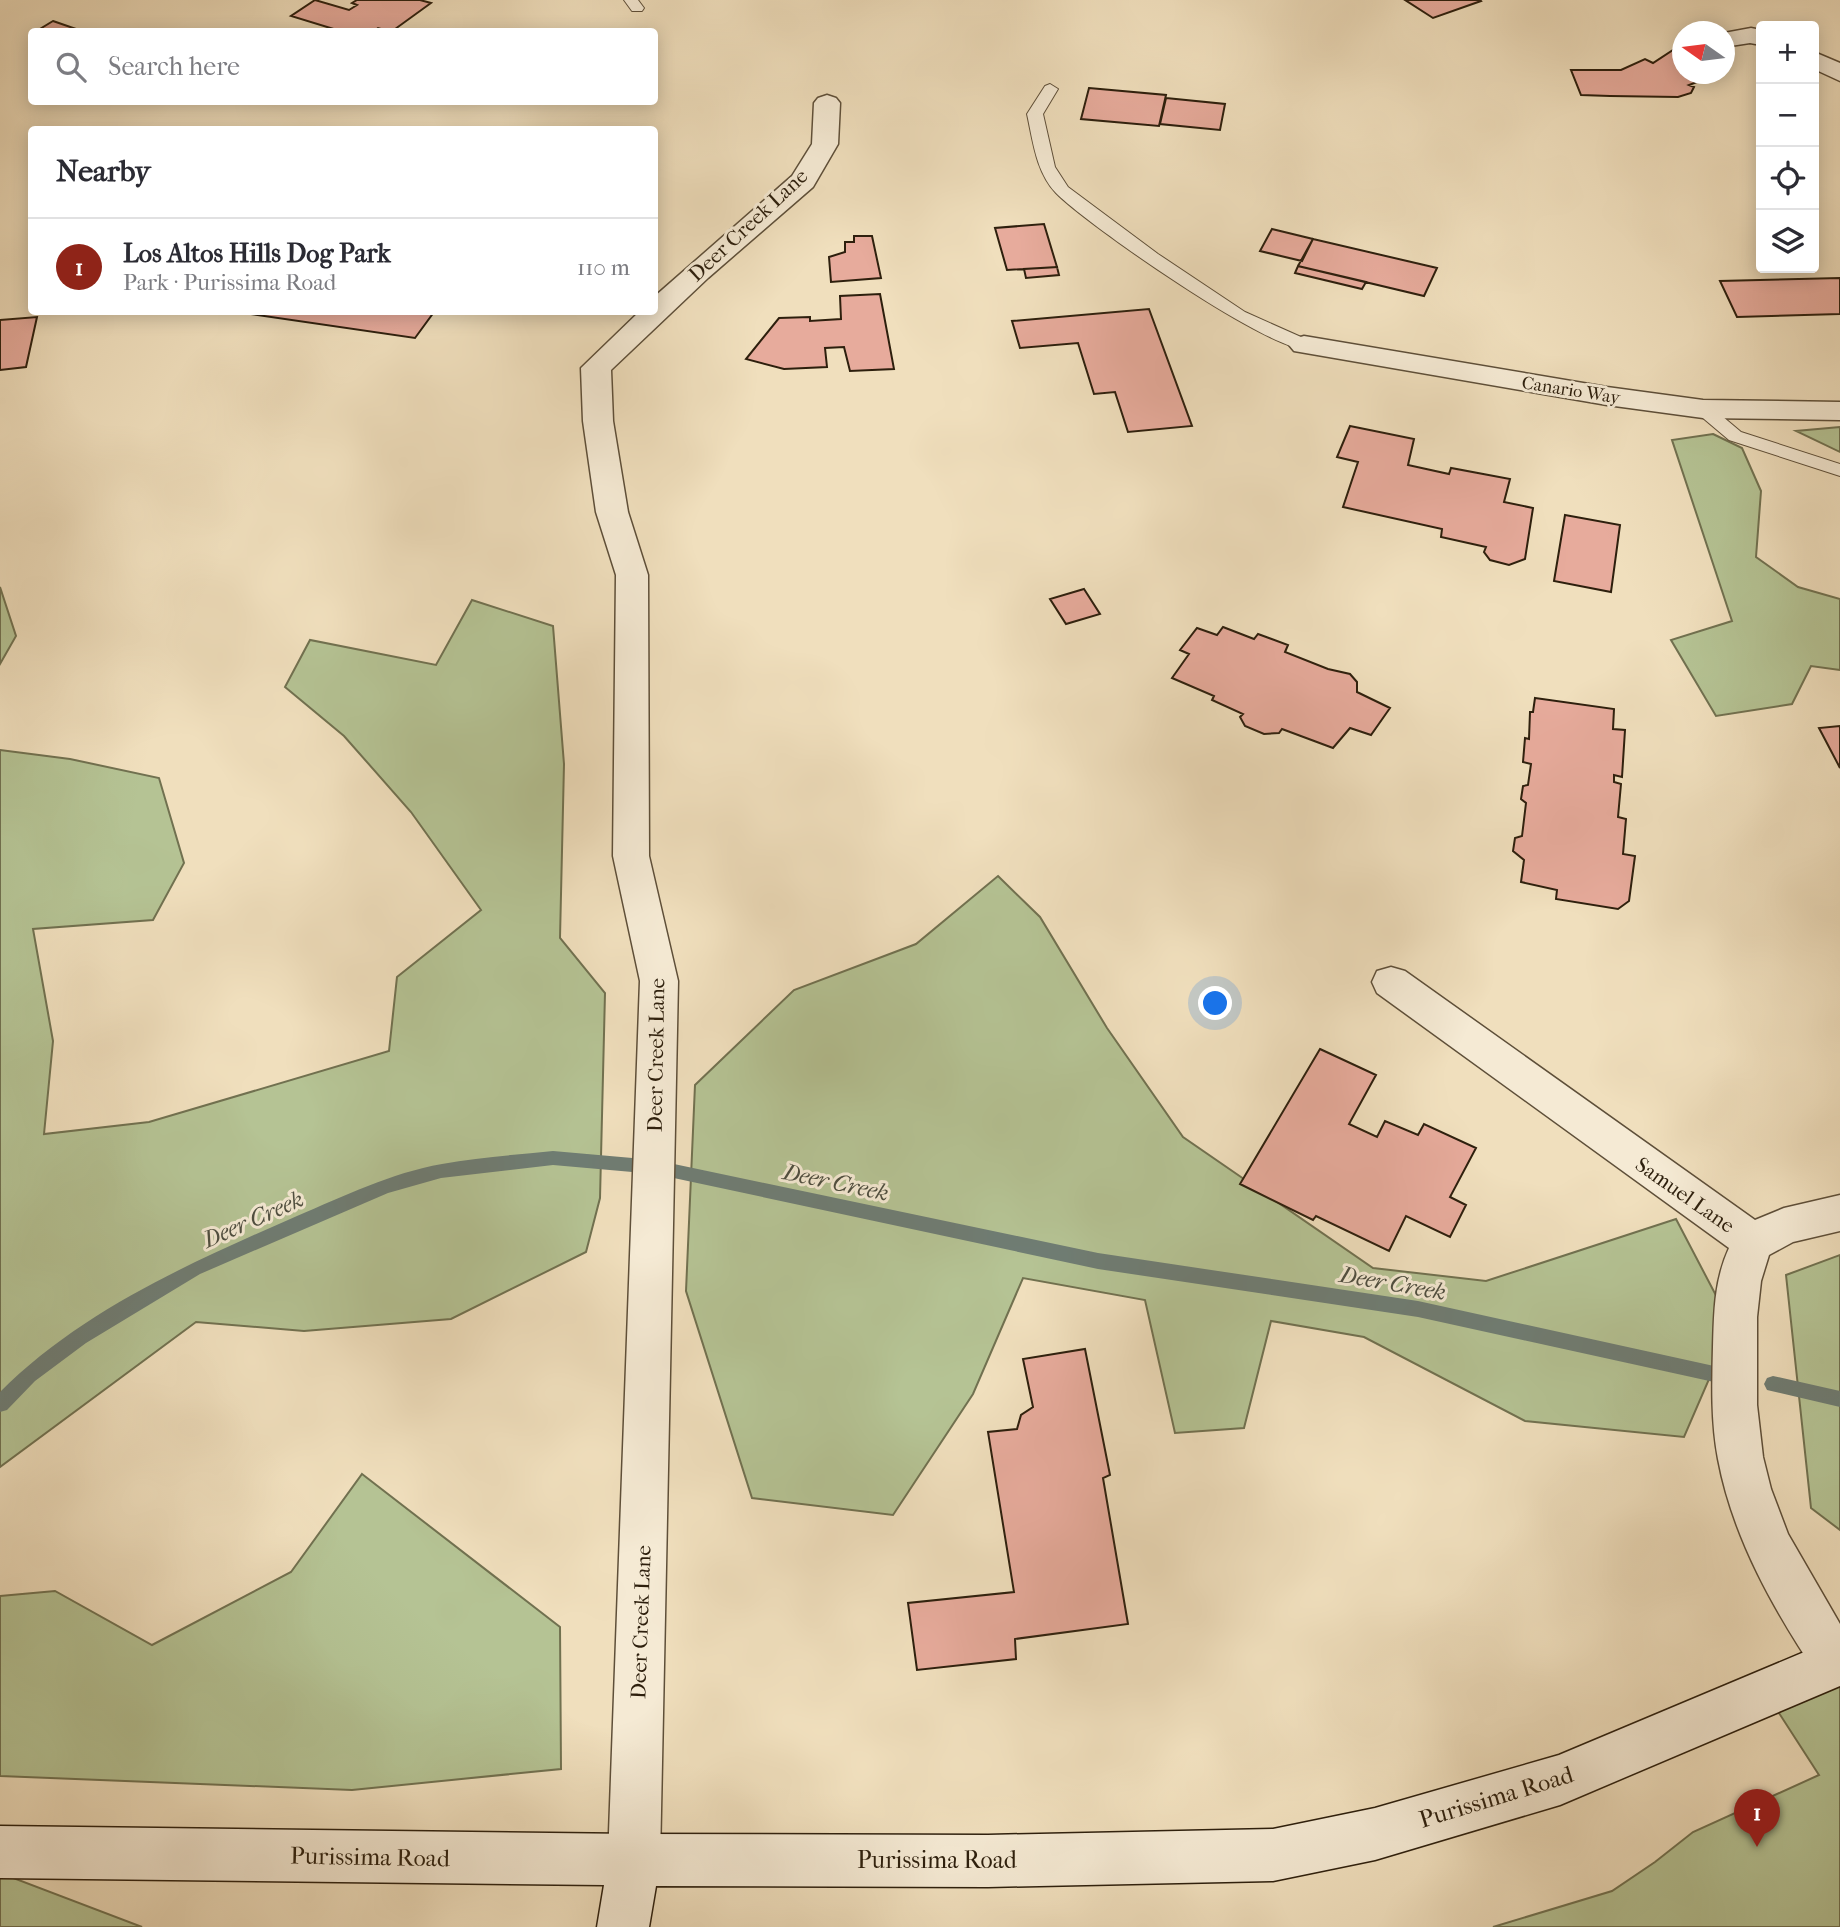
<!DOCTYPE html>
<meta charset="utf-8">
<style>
body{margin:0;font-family:"IM FELL French Canon",serif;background:#f7f7f7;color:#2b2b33}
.controls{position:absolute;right:21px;top:21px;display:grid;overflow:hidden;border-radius:7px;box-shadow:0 4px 18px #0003}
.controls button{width:63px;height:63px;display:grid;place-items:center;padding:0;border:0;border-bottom:2px solid #e1e1e2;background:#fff;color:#2b2b33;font:35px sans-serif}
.compass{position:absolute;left:1672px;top:21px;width:63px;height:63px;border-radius:50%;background:#fff;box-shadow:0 4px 18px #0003;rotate:284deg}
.you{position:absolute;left:1216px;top:1004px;width:24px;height:24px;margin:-18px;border:5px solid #fff;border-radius:50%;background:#1a73e8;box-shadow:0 0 0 10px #1a73e833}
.badge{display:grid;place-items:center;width:46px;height:46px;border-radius:50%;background:#8f2418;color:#fff;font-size:23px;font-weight:700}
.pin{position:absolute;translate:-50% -58px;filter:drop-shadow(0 2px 4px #0008)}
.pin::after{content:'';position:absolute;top:37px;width:24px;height:21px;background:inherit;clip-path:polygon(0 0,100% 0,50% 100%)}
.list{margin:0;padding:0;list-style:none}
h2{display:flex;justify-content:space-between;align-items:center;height:91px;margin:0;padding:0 28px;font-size:30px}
h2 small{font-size:23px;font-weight:400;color:#7c7c81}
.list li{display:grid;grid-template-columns:46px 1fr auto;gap:21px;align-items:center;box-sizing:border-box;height:98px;padding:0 28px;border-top:2px solid #e1e1e2}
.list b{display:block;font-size:26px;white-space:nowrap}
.list p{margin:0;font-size:23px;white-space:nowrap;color:#7c7c81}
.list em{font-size:23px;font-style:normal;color:#7c7c81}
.icon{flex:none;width:38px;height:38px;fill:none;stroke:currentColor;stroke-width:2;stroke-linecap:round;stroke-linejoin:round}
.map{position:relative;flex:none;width:1840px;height:1927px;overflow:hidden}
.search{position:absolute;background:#fff;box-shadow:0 4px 18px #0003;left:28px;top:28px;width:630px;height:77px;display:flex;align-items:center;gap:18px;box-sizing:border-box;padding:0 24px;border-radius:7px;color:#7c7c81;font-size:26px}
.panel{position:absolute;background:#fff;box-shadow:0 4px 18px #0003;left:28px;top:126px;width:630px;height:189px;border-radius:7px}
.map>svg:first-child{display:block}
</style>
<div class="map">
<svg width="1840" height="1927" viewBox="0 0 1840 1927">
<rect width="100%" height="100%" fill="#f0dfbd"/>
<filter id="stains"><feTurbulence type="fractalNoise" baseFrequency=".00286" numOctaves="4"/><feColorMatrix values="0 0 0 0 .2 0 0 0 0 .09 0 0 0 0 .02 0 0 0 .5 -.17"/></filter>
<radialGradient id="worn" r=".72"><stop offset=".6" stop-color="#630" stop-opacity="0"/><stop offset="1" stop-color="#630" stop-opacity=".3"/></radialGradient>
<path fill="#b5c394" stroke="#717150" stroke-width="2" d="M1840,427V452L1796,431Z
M1713,434L1742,448L1761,491L1756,557L1798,587L1840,599V670L1811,666L1792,704L1716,716L1671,640L1732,621L1672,440Z
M0,587L16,636L0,664Z
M472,600L553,626L564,764L560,938L605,993L600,1198L586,1252L451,1319L304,1331L196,1322L0,1467V750L70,759L159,778L184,863L153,920L33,929L53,1041L44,1134L149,1122L389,1051L397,977L481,910L411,812L344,736L285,687L310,640L436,665Z
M998,876L1040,917L1107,1028L1183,1137L1373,1268L1486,1281L1676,1219L1732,1326L1684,1437L1525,1421L1364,1337L1271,1321L1244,1428L1175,1433L1145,1300L1023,1278L973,1394L893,1515L752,1498L686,1291L695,1085L794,990L916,944Z
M1840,1255V1530L1811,1508L1786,1275Z
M362,1474L560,1627L561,1769L352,1790L0,1776V1596L55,1591L152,1645L291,1572Z
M1840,1681V1927H1493L1612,1891L1655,1862L1693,1832L1819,1775L1768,1696Z
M0,1873L142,1927H0Z"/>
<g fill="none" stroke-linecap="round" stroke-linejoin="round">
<path fill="#6f7d74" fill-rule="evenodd" d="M553,1151L655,1160L1098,1253L1418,1301L1714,1366L1720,1368L1723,1374L1720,1380L1714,1382L1418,1317L1098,1269L655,1174L553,1165L441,1178L388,1193L200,1274L86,1343L35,1381L7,1410L0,1412V1392C82,1310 192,1262 297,1216C344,1196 391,1173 442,1164C478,1157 516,1155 553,1151Z
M1773,1376L1840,1391V1407L1767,1390L1764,1384L1767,1378Z"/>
</g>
<path fill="#e7ab9c" stroke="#2d1f0d" stroke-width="2" d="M315,0L349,10L357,5L352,3L357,0H420L431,3L391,32L378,28L373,32H335L337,30L291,16Z
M1405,0H1480L1481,1L1433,18Z
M53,21L76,29L162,31L35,32Z
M1676,48H1682V74H1718L1689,85L1694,87L1691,93L1678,97L1610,96L1581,95L1571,70H1621L1645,59L1653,63Z
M1089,88L1166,95L1159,126L1081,119Z
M1166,98L1225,104L1220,130L1160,124Z
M1044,224L1057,267L1007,270L995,228Z
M1272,229L1313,239L1302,261L1260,251Z
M854,236H872L881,278L831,282L829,257L845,252V242H854Z
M1313,239L1437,268L1424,296L1298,266Z
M1298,266L1366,282L1362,289L1295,273Z
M1057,267L1059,275L1026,278L1024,269Z
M1840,278V314L1737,317L1720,281Z
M880,294L894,369L850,371L844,347L825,348L827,367L784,369L746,359L779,318L810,317V321L841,319L840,296Z
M1149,309L1192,426L1128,432L1115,392L1094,394L1078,343L1020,348L1012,321Z
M237,312H434L415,338Z
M37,317L26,367L0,370V320Z
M1350,426L1414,439L1408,465L1449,474L1451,468L1510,479L1504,502L1533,508L1525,559L1509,565L1490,560L1484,552L1486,547L1441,537L1442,529L1343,507L1358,462L1337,457Z
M1565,515L1620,525L1611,592L1554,581Z
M1084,589L1100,614L1066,624L1050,599Z
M1223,627L1254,639L1258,634L1288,645L1285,652L1328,669L1350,674L1357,682V692L1390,708L1371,735L1350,728L1333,748L1282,729L1279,733L1264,734L1245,726L1240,717L1243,714L1212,700L1214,696L1172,678L1189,654L1180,650L1197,628L1217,635Z
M1535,698L1614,709L1613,729L1625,730L1622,777L1614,775V782L1621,784L1618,817L1626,819L1623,854L1635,856L1629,901L1618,909L1556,899L1557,890L1521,882L1524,860L1513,851L1515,838L1522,836L1526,803L1521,799L1523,786L1528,785L1531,764L1523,762L1525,738L1529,739L1530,712H1533Z
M1840,726V768L1819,728Z
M1320,1049L1376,1075L1349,1124L1377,1137L1385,1121L1418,1135L1424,1124L1476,1148L1450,1197L1466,1205L1450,1237L1406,1216L1389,1251L1316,1216L1313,1220L1240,1184Z
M1085,1349L1110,1475L1103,1478L1128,1624L1015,1639L1016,1659L917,1670L908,1603L1014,1592L988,1432L1017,1429L1021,1415L1033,1407L1023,1359Z"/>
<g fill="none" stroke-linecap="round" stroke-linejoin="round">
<g stroke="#5e4f39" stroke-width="2">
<path id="lane" d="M624,0H638L644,8L642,11H632Z
M1050,84L1058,89L1043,114L1055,167L1068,187L1158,254L1245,312L1310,341L1313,345L1310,349C1276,357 1085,223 1056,193C1036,172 1033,141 1027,114L1045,86Z
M1703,403L1709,405L1741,432L1840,464V476L1729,440L1697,413L1694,409L1697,405Z"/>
</g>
<g stroke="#5e4f39" stroke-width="3">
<path id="street" d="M1751,28L1761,30V45L1750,43L1724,47V33Z
M1814,52L1840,63V81L1814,69Z
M827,95L836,98L840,103L838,144L813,187L708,278L611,370L613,421L628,512L648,575L649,856L678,981L660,1860L652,1878L634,1886L616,1878L608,1860L640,981L613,856L616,575L596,512L583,421L581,368L639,312H654V297L792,176L812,144L814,103L818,98Z
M1304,336L1607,387L1703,400L1840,402V420L1703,418L1607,405L1294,351L1289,345L1294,339Z
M1391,967L1405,971L1755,1220L1784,1208L1840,1195V1231L1793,1242L1769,1255L1761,1281L1757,1317V1405L1763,1457L1771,1489L1788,1534L1840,1624V1685L1820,1679C1775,1612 1733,1539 1718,1459C1711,1422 1712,1384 1713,1347C1714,1313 1714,1281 1729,1248L1377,993L1372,982L1377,971Z"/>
</g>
<g stroke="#2d1f0d" stroke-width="3">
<path id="secondary" d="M1840,1637V1686L1560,1805L1375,1860L1273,1881L988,1887L656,1886L649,1927H597L604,1885L0,1878V1826L634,1834L988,1835L1273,1829L1375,1808L1559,1755Z"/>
</g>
<use href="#lane" fill="#f5ead4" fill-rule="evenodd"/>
<use href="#street" fill="#f5ead4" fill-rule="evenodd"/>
<use href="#secondary" fill="#f5ead4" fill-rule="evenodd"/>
</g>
<g text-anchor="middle" stroke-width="6" stroke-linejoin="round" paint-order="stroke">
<g font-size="18" fill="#2d1f0d" stroke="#f5ead4">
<text transform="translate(1571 390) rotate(9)" y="6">Canario Way</text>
</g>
<g font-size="21" fill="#2d1f0d" stroke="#f5ead4">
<text transform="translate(748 225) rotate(-43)" y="7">Deer Creek Lane</text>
<text transform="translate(656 1055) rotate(-89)" y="7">Deer Creek Lane</text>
<text transform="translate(1685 1195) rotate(35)" y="7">Samuel Lane</text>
<text transform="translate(641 1622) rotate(-88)" y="7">Deer Creek Lane</text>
</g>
<g font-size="23" font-style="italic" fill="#4e4e40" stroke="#f5ead4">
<text transform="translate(836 1182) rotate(12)" y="8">Deer Creek</text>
<text transform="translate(253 1219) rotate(-24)" y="8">Deer Creek</text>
<text transform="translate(1393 1283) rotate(10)" y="8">Deer Creek</text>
</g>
<g font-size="24" fill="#2d1f0d" stroke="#f5ead4">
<text transform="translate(1496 1797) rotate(-17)" y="8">Purissima Road</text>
<text transform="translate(370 1857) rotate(1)" y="8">Purissima Road</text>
<text x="937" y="1868">Purissima Road</text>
</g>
</g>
<rect width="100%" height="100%" filter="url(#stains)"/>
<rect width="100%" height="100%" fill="url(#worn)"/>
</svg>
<div class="controls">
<button>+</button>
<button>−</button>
<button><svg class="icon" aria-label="locate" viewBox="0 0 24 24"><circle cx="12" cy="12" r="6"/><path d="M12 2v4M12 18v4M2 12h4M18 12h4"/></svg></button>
<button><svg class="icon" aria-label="layers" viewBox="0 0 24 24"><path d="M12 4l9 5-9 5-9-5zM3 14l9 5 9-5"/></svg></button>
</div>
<svg class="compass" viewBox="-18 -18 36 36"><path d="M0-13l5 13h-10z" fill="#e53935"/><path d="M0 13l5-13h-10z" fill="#7c7c81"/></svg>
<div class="you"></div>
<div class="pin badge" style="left:1757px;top:1847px">1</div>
<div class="search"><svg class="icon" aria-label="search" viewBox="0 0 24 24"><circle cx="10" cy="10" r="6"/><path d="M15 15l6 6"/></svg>Search here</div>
<section class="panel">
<h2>Nearby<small></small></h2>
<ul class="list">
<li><span class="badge">1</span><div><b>Los Altos Hills Dog Park</b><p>Park · Purissima Road</p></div><em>110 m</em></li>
</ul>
</section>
</div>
